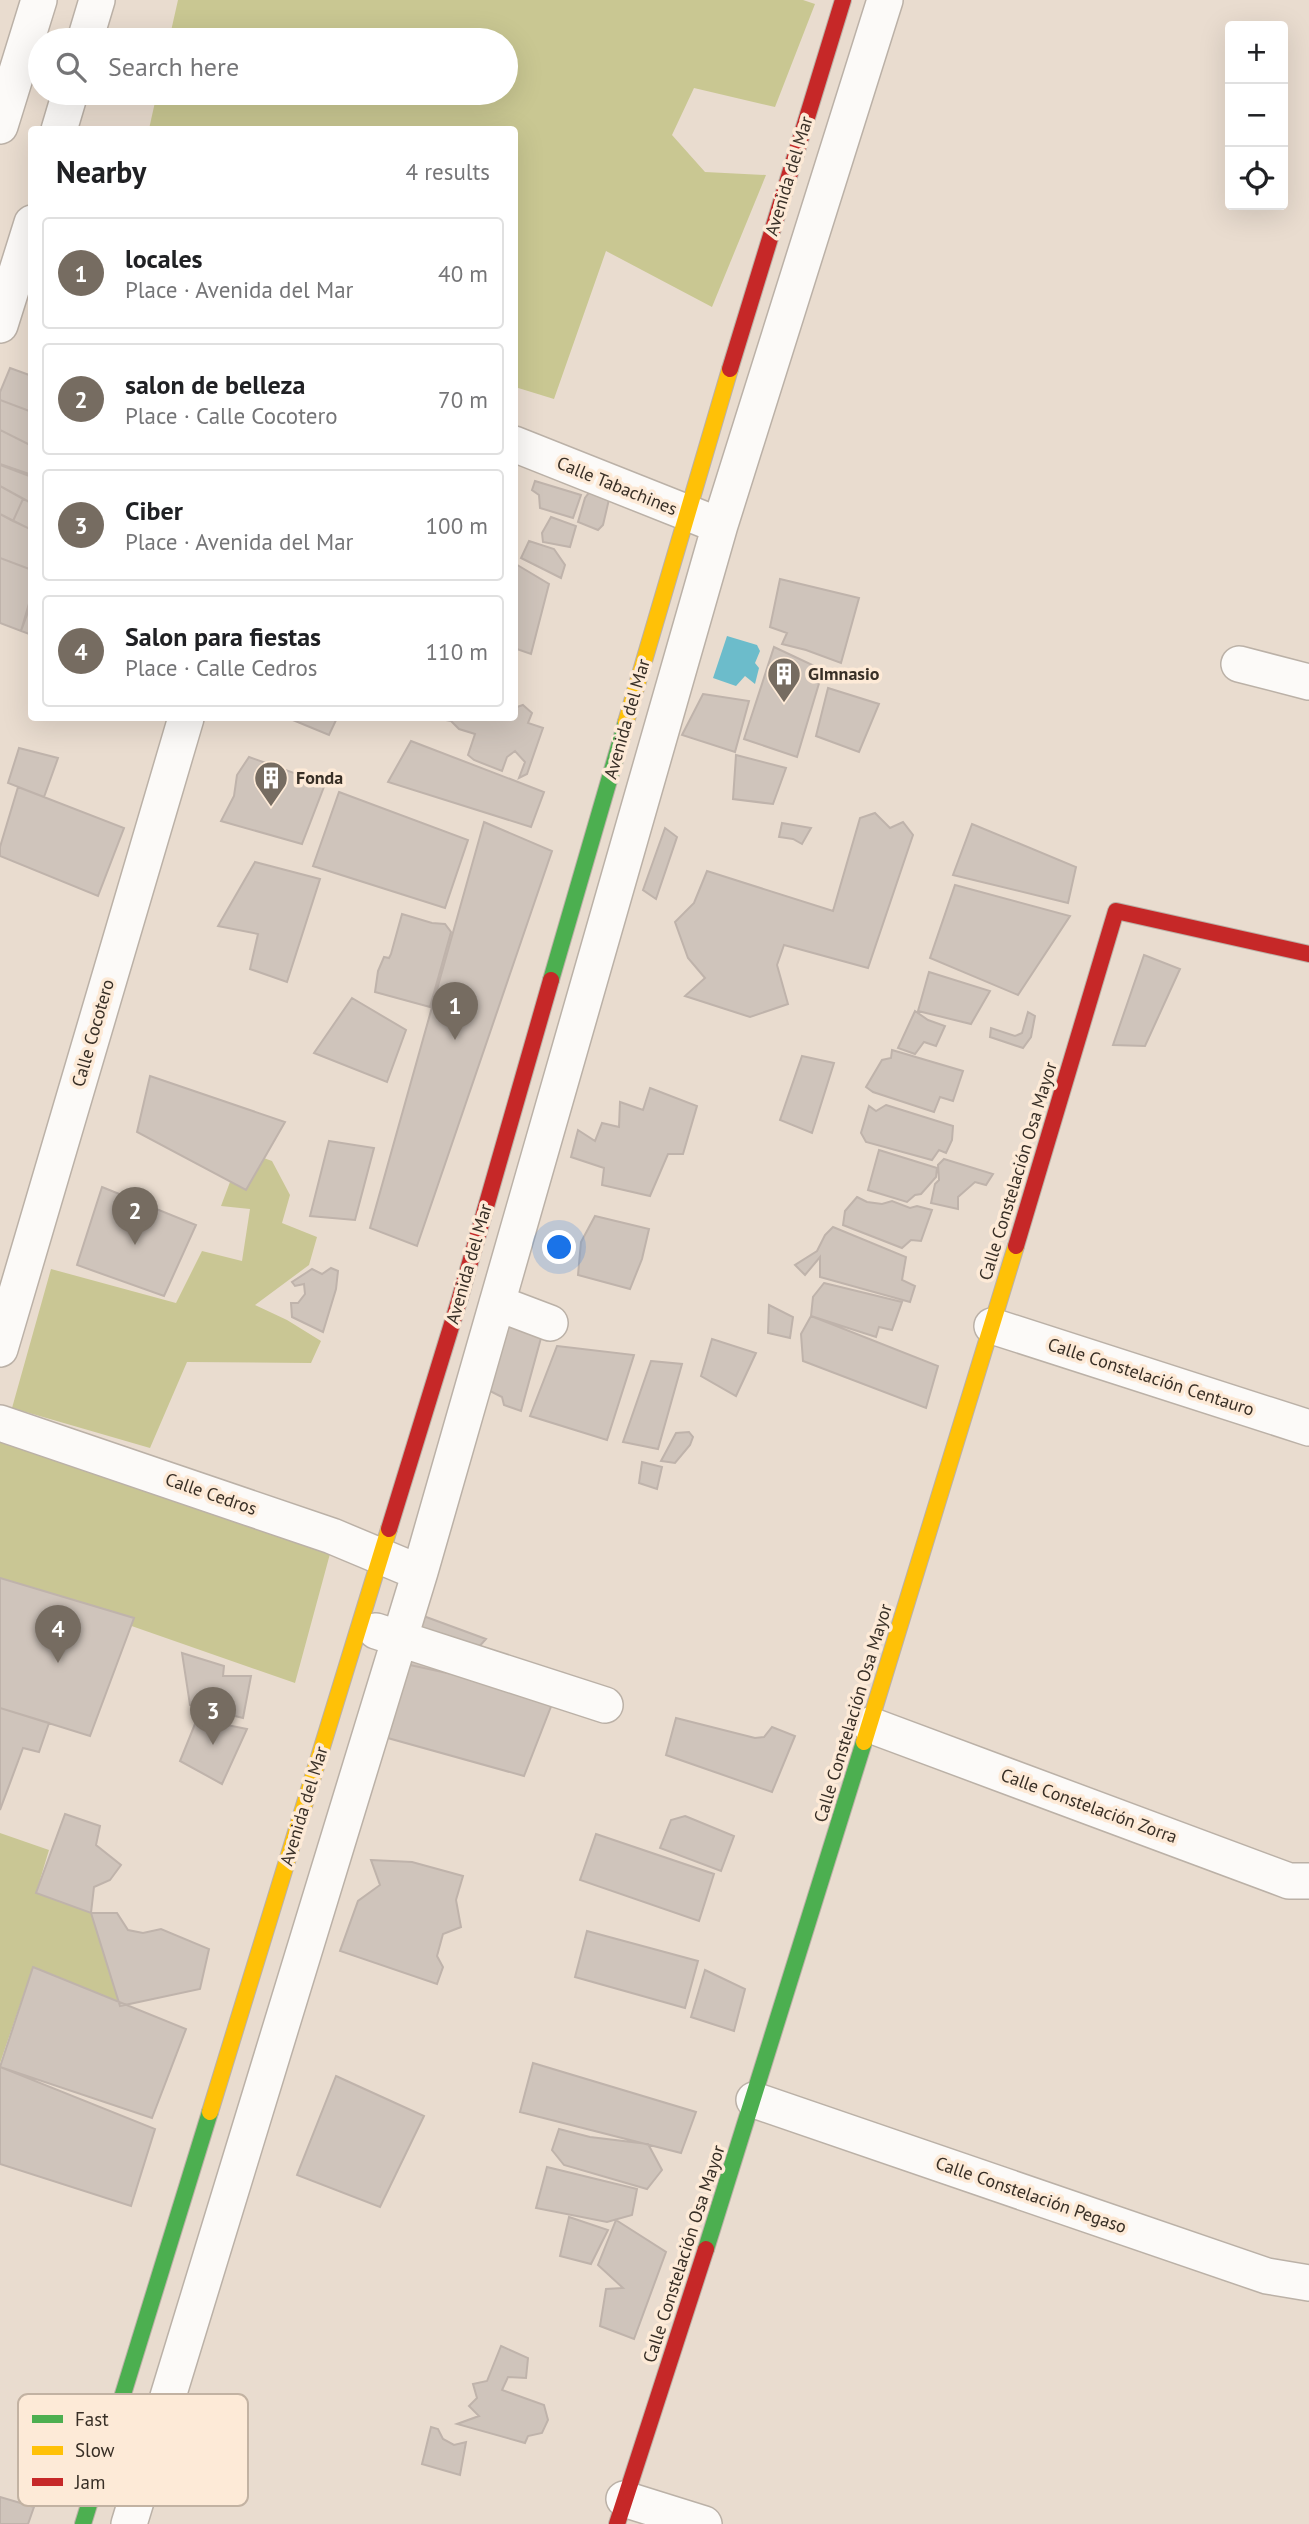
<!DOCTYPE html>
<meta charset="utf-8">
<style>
body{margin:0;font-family:"PT Sans",sans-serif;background:#f2f2f2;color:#202124}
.controls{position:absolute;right:21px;top:21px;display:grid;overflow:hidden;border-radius:7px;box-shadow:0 7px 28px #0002}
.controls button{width:63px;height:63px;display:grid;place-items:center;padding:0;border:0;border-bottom:2px solid #e0e0e0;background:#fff;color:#202124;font:35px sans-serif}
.you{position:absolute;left:560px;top:1248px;width:24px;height:24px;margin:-18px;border:5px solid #fff;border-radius:50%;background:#1a73e8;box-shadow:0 0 0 10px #1a73e833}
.badge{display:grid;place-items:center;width:46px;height:46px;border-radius:50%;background:#766c61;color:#fff;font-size:23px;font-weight:700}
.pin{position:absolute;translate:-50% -58px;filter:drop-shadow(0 2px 4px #0008)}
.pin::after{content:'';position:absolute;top:37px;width:24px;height:21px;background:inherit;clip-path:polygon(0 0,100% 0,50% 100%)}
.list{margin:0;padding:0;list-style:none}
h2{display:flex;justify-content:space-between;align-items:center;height:91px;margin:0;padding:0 28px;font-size:30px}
h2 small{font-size:23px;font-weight:400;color:#757577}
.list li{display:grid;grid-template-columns:46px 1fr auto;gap:21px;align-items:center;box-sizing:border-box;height:112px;margin:0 14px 14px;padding:0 14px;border:2px solid #e0e0e0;border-radius:7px}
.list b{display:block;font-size:26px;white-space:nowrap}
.list p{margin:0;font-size:23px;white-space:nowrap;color:#757577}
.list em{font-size:23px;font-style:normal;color:#757577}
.icon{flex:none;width:38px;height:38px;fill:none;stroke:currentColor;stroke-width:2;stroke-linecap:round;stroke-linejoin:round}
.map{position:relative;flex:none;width:1309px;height:2524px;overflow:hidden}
.search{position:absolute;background:#fff;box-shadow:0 7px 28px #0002;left:28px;top:28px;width:490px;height:77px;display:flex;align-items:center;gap:18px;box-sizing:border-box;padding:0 24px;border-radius:38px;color:#757577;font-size:26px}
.panel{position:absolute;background:#fff;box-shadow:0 7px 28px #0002;left:28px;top:126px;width:490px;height:595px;border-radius:7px}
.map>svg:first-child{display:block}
</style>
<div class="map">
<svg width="1309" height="2524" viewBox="0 0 1309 2524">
<rect width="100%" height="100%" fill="#e9dccf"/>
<path fill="#c9c694" d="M242,1150L272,1161L290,1195L282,1223L317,1237L309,1265L255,1305L287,1320L321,1341L311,1363L187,1362L150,1448L12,1408L51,1269L176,1303L202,1251L242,1261L250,1209L221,1206Z
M0,1424L334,1539L295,1683L0,1580Z
M0,1833L49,1850L36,1893L91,1913L120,2006L33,1967L0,2063Z"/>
<path fill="#c9c792" d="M178,0H803L815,4L775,107L694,88L672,135L705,172L766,175L712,307L606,251L554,399L515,387L514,130L149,129L157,93H506V40H169Z"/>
<path fill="#6cbccb" d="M727,636L757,645L760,651L755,663L759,668L755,684L745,676L736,686L713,678Z"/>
<path fill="#cfc4bb" stroke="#bfb3ab" stroke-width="2" d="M10,368L32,376V412L0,400V392Z
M0,400L32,412V446L0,430Z
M0,430L32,446V475L0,464Z
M0,465L32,477L31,503L0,486Z
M535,481L581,495L573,518L540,508L539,495L532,490Z
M0,486L23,499L13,521L0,514Z
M591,490L610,495L603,525L598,530L578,522L585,498Z
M23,499L32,503V530L13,521Z
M0,514L32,530V570L0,558Z
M551,517L576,526L570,547L543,542L542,533Z
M529,541L554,549L565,565L561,578L521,558Z
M0,558L32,570V593L21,631L0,623Z
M514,563L549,584L531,654L514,648Z
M780,579L859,598L841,663L806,650L782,644L787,633L770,627Z
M31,604H32V635L21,631Z
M774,647L823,670L797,757L744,739Z
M828,688L879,704L859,752L816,736Z
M703,694L749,701L735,752L682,735Z
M523,705L532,713L528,723L543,728L527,774L519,778L525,762L515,751L507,757L502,771L474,760L468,755L475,734L459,729L451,721L436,718H514V708Z
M288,718H337L329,735Z
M411,741L544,792L531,827L388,782Z
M19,748L58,758L44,797L8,783Z
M736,755L786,768L773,804L733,799Z
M249,757L325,784L302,844L221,821L234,796L237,775Z
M18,787L124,828L98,896L0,856V847Z
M339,792L468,840L445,908L313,866Z
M875,813L890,828L903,822L913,835L868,968L784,945L777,965L788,1004L750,1017L685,996L705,978L688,958L675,922L694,903L707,871L833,911L860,818Z
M484,822L552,851L417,1246L370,1228Z
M782,823L811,828L802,844L793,839L779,837Z
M972,824L1076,867L1068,903L953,875Z
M665,828L677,837L656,899L643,890Z
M255,862L320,879L287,982L250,969L258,934L218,926Z
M955,885L1070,916L1018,995L930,958Z
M402,914L432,923L445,924L451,932L430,1007L375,992L378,971L384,957L389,958L391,954Z
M1144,955L1180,969L1145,1046L1113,1045Z
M929,972L990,991L971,1024L918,1011Z
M352,998L406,1030L387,1082L314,1053Z
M915,1011L928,1020L945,1026L936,1046L924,1042L915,1054L898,1048Z
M1028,1012L1035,1016L1031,1037L1023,1048L990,1037L991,1028L1015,1036L1022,1033Z
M892,1050L963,1071L953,1101L940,1097L934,1112L873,1092L866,1087L882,1060L891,1058Z
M802,1056L834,1063L812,1133L780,1120Z
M150,1076L285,1122L246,1190L137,1132Z
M650,1088L697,1106L683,1154H668L650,1196L602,1185L604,1168L571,1157L578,1130L595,1141L602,1123L619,1127L620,1102L643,1110Z
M886,1105L953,1126L952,1140L946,1153L939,1150L932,1160L866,1142L861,1133L869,1106L876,1111Z
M329,1141L374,1148L355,1220L310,1216Z
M879,1150L937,1168L936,1177L921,1194L915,1195L907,1202L868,1190Z
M944,1159L993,1174L986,1185L975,1182L958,1197V1209L931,1203L935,1184L939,1180L938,1165Z
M102,1187L196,1225L164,1296L77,1265Z
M857,1197L867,1202L882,1204L892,1201L910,1208L917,1206L932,1210L921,1241L911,1240L902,1248L843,1225L845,1211Z
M595,1216L649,1229L642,1259L630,1289L578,1275L581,1242Z
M833,1227L906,1257L902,1280L915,1286L910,1302L820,1277V1257L805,1275L795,1265L817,1251L825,1235Z
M331,1268L338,1271L336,1289L323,1332L292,1317L291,1303H298L305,1294L304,1284L295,1286L292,1282L312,1269L322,1274Z
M824,1283L902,1302L892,1330L879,1327L876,1337L811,1316L813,1297Z
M769,1305L793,1317L790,1338L768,1333Z
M811,1316L938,1366L926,1408L803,1361L801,1334Z
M508,1323L541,1338L521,1411L504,1405L502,1397L484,1388Z
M712,1339L756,1353L736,1396L701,1376Z
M557,1346L634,1355L607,1440L530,1416Z
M651,1361L682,1364L658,1449L623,1442Z
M689,1432L693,1437L690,1445L675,1463L661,1461L676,1433Z
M642,1462L662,1467L657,1489L639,1483Z
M0,1578L134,1618L90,1736L0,1708Z
M418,1614L486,1639L469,1658L466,1677L405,1664Z
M182,1653L224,1666L223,1676H251L243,1718L190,1705Z
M481,1658L564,1673L524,1776L377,1735L405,1664L466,1677Z
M0,1708L49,1723L39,1752L23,1748L0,1810Z
M676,1718L755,1738L764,1737L772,1727L795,1736L772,1792L666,1755Z
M197,1719L247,1729L222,1784L180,1761Z
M65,1814L100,1826L96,1845L121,1865L110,1880L94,1887L91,1913L36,1893Z
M685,1816L734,1836L721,1871L660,1848L671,1820Z
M596,1834L714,1874L699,1921L580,1880Z
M371,1860L412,1862L463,1876L456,1900L461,1927L443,1934L437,1956L443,1967L437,1984L340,1951L358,1901L380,1885Z
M91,1913H117L128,1930L143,1933L161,1929L209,1949L200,1989L120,2006Z
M587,1931L698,1961L685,2008L575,1977Z
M33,1967L186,2029L152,2118L0,2067Z
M705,1970L745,1989L734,2031L691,2017Z
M533,2063L696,2112L681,2153L520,2112Z
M0,2067L155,2129L131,2206L0,2164Z
M336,2076L424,2116L380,2207L297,2175Z
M559,2129L590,2137L648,2144L662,2170L647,2189L564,2165L552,2150Z
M547,2167L637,2189L632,2215L607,2222L536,2208Z
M569,2217L608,2230L591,2264L560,2256Z
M616,2220L666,2252L634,2339L600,2326L606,2289L623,2288L598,2265Z
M501,2346L528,2358L526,2378L508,2377L502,2390L544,2405L548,2420L542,2433L528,2436L525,2443L457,2424L479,2416L469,2406L477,2398L473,2384L487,2381Z
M431,2427L438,2429L443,2439L454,2445L466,2442L460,2475L422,2464Z
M0,2497L34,2507L28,2524H0Z"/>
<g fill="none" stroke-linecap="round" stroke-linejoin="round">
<g stroke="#bbb1a7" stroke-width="38">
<path id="street" d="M85,40L97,0
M0,126L39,0
M59,130L70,93
M0,325L32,223
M514,444L713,523
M1239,664L1309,682
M497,1303L550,1323
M992,1326L1309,1428
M0,1349L186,718
M0,1423L332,1536L406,1567
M376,1631L605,1705
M870,1725L1289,1881H1309
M754,2100L1267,2276L1309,2283
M624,2499L704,2524
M129,2524L420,1572L720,525L885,0"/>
</g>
<g stroke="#bbb1a7" stroke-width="18">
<path id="fast" d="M551,980L626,722
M706,2249L864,1742
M83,2524L210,2112"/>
</g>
<g stroke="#bbb1a7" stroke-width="18">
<path id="slow" d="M626,722L730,369
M864,1742L1016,1246
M210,2112L389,1529"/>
</g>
<g stroke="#bbb1a7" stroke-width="18">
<path id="jam" d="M730,369L843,0
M1016,1246L1116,911L1309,954
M389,1529L459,1301L551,980
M617,2524L706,2249"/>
</g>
<use href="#street" stroke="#fcfaf8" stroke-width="35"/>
<use href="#fast" stroke="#4caf50" stroke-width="16"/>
<use href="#slow" stroke="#ffc107" stroke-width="16"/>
<use href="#jam" stroke="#c62828" stroke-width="16"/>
</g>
<defs>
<g id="building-pin" transform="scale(1.75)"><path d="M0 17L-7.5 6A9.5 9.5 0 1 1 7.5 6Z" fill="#766c61" stroke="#fdead7"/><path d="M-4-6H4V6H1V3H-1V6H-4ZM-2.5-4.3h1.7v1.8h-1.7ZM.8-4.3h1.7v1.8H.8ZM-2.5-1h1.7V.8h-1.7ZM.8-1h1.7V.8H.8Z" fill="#fff"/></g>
</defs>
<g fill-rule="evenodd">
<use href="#building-pin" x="784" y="674"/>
<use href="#building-pin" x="271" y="778"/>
</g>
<g text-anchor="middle" stroke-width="7" stroke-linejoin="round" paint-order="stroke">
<g font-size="18" fill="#382f26" stroke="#fdead7">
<text transform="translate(789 176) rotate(-73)" y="6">Avenida del Mar</text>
<text transform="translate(617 486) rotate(22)" y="6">Calle Tabachines</text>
<text transform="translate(627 719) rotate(-74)" y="6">Avenida del Mar</text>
<text transform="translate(93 1033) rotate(-74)" y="6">Calle Cocotero</text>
<text transform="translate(1018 1171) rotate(-73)" y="6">Calle Constelación Osa Mayor</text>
<text transform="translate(469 1264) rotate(-74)" y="6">Avenida del Mar</text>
<text transform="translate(1151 1377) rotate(18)" y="6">Calle Constelación Centauro</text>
<text transform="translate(211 1494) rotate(19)" y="6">Calle Cedros</text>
<text transform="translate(853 1713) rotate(-73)" y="6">Calle Constelación Osa Mayor</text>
<text transform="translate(304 1806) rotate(-73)" y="6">Avenida del Mar</text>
<text transform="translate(1089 1806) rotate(20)" y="6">Calle Constelación Zorra</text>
<text transform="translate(1031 2195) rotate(19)" y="6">Calle Constelación Pegaso</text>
<text transform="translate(684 2254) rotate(-72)" y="6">Calle Constelación Osa Mayor</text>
</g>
<g font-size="18" font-weight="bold" fill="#382f26" stroke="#fdead7" text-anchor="start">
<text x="808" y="680">GImnasio</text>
<text x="296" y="784">Fonda</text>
</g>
</g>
<rect x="18" y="2394" width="230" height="112" rx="10" fill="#fdead7" stroke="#c2b2a2" stroke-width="2"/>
<rect x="32" y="2415" width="31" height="8" fill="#4caf50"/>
<rect x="32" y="2446" width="31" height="9" fill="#ffc107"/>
<rect x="32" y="2478" width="31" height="8" fill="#c62828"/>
<g font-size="19" fill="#382f26">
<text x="75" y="2426">Fast</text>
<text x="75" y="2457">Slow</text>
<text x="75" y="2489">Jam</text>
</g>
</svg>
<div class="controls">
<button>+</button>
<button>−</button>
<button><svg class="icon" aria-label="locate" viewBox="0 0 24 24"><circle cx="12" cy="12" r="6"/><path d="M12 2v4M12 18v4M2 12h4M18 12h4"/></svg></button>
</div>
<div class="you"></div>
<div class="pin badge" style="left:455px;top:1040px">1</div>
<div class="pin badge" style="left:135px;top:1245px">2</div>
<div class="pin badge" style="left:213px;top:1745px">3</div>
<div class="pin badge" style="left:58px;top:1663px">4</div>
<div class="search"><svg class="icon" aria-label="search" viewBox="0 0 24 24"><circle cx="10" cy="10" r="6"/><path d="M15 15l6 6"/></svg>Search here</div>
<section class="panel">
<h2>Nearby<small>4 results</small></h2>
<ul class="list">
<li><span class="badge">1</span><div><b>locales</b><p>Place · Avenida del Mar</p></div><em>40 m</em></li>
<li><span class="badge">2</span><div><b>salon de belleza</b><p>Place · Calle Cocotero</p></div><em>70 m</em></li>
<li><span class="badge">3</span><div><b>Ciber</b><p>Place · Avenida del Mar</p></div><em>100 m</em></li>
<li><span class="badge">4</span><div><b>Salon para fiestas</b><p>Place · Calle Cedros</p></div><em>110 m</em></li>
</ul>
</section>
</div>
